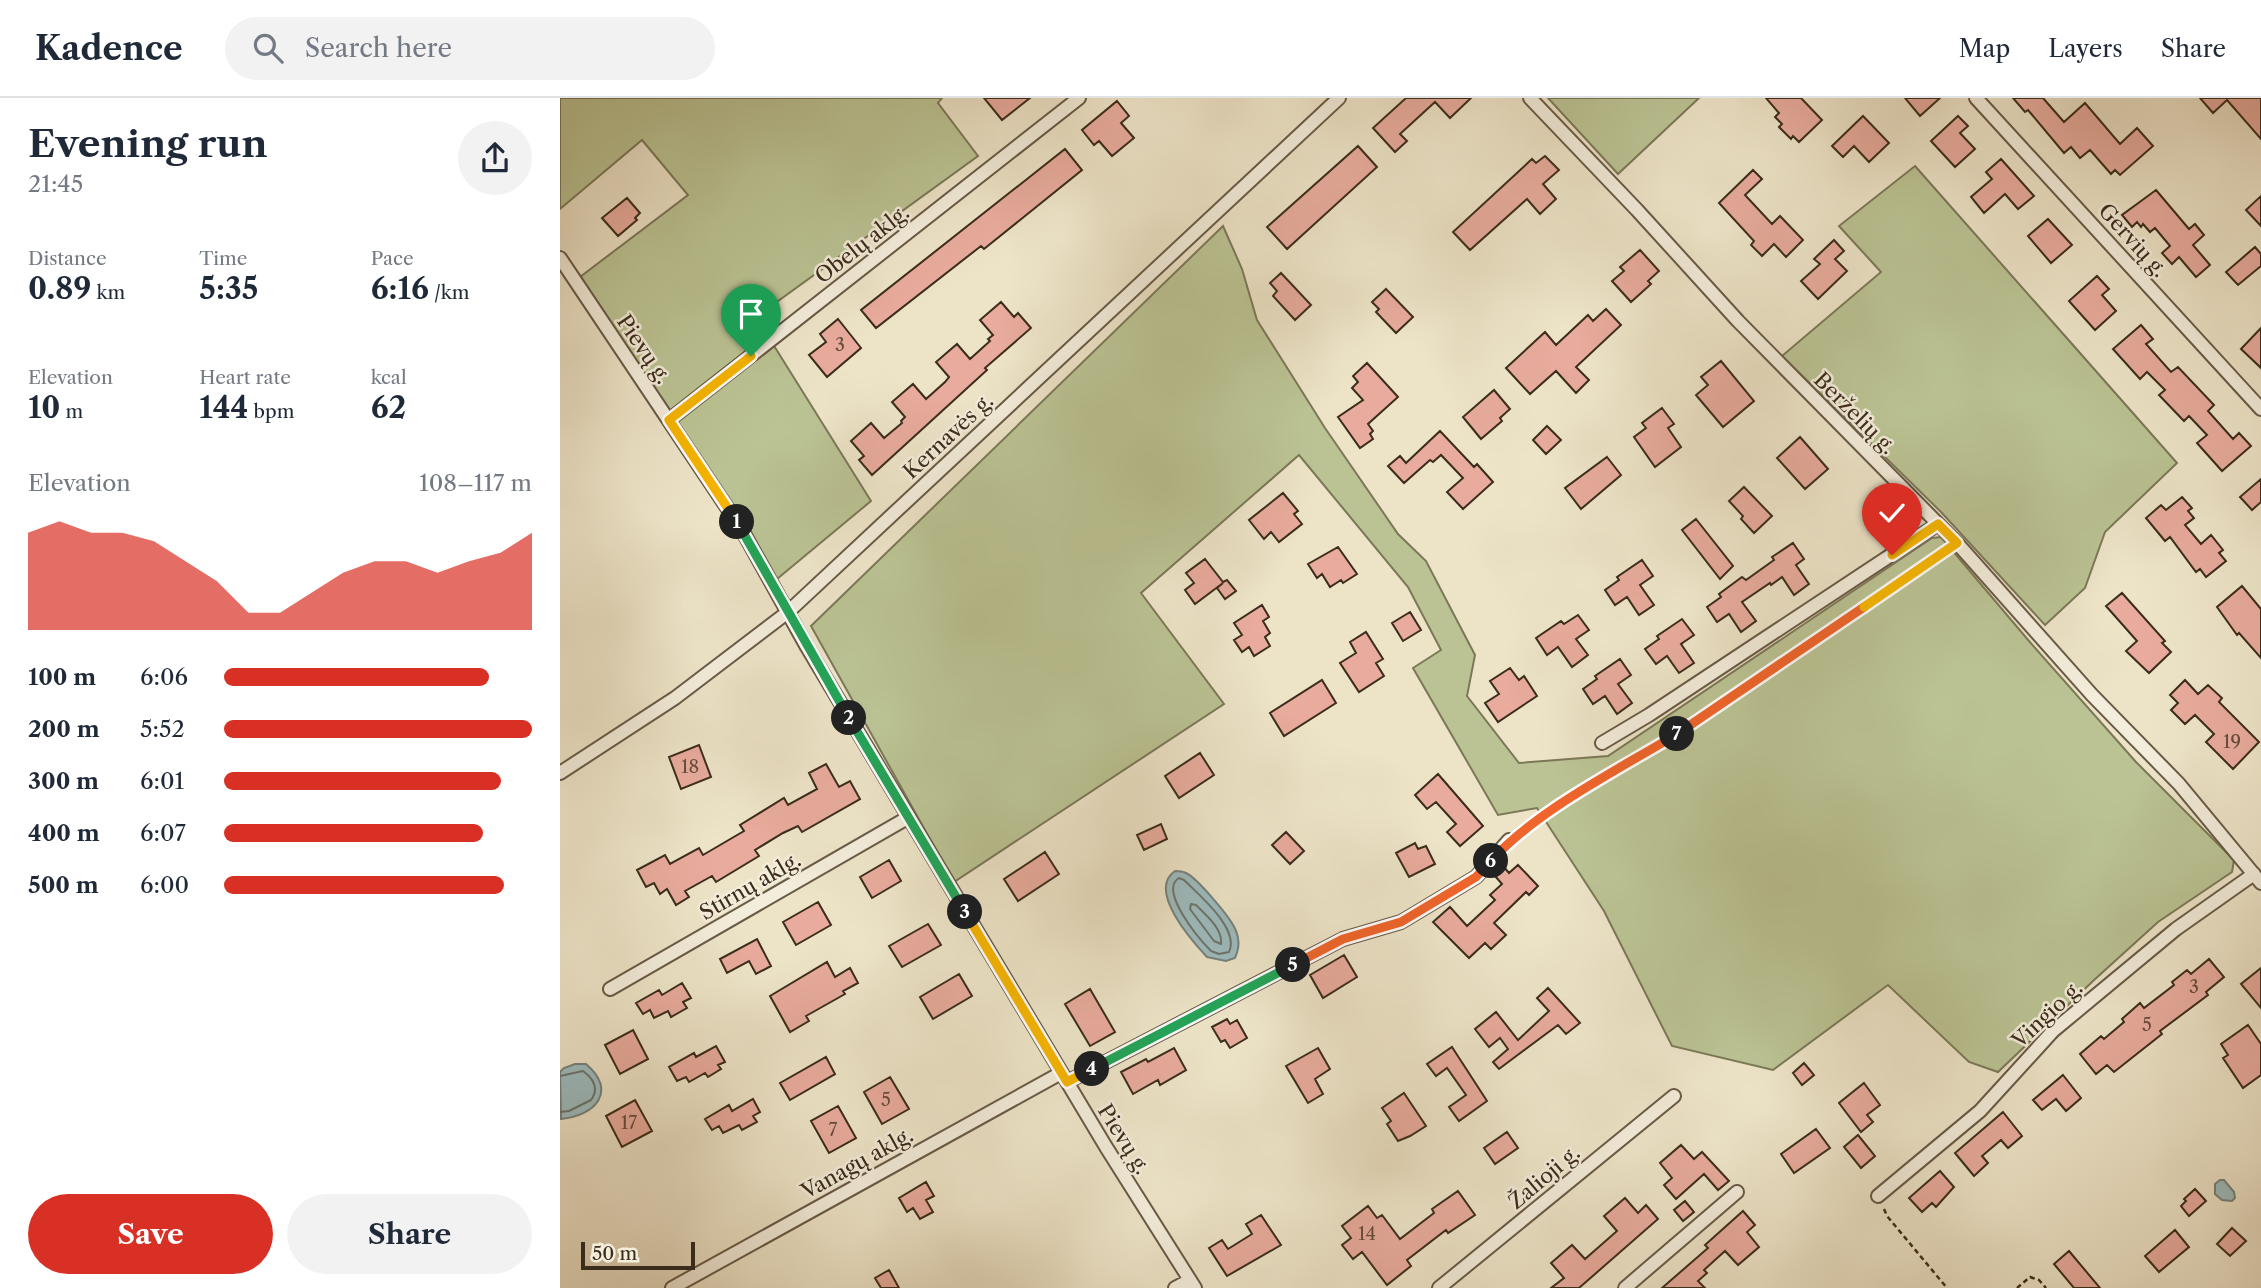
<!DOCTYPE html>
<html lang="en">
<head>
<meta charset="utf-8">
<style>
	:root { --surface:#fff; --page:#f2f2f3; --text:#1f2937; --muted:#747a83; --line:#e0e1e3; --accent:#d93025 }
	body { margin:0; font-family:"Libre Caslon Text",serif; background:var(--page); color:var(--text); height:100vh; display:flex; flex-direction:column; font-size:26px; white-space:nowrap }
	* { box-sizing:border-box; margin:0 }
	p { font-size:23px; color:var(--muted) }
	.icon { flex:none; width:38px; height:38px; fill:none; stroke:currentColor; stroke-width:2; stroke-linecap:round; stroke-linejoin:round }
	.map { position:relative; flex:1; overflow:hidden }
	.sheet { display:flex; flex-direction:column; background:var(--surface); width:560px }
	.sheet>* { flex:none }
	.scale { position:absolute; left:21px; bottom:18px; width:114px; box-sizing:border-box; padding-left:7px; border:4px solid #3b2c1b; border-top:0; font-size:19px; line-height:24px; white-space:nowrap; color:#3b2c1b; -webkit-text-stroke:5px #f3eddb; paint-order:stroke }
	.pin { position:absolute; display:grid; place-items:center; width:60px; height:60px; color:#fff; margin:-72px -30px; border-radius:50% 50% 50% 0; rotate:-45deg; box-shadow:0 0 7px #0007 }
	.pin .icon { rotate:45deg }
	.km { position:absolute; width:35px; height:35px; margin:-18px; border-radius:50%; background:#222; color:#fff; font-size:19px; line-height:35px; text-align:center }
	.round { display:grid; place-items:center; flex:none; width:74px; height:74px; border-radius:37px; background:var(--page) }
	.head { display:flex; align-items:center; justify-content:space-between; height:119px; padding:0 28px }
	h1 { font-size:38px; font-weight:800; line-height:52px }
	.figures { display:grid; grid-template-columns:repeat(3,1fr); gap:10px; height:119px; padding:7px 28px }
	.figures div { display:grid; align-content:center }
	.figures b { font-size:30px; font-weight:800 }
	.figures small { font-size:19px; font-weight:400 }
	.figures p { font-size:19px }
	.chart { height:196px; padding:14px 28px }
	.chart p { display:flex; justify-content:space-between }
	.chart svg { width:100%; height:126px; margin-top:7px; fill:var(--accent); opacity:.7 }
	.cta { display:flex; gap:14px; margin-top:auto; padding:14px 28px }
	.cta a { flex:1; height:80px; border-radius:42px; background:var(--accent); color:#fff; font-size:28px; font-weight:800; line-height:80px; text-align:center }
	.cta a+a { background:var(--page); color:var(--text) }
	ul { padding:0 28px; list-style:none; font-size:23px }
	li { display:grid; grid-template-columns:112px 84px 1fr; align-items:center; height:52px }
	li i { height:18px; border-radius:9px; background:var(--accent) }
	header { display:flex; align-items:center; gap:42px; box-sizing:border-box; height:98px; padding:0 35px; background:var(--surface); border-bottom:2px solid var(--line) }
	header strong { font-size:33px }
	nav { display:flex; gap:38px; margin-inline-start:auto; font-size:24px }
	.search { width:490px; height:63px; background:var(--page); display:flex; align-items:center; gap:18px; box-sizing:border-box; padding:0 24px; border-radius:38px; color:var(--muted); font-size:26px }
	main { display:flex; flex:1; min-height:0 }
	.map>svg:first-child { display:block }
</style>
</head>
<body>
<header>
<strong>Kadence</strong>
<div class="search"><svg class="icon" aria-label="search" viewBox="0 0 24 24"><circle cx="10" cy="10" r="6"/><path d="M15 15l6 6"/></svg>Search here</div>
<nav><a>Map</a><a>Layers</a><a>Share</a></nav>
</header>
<main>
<section class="sheet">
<div class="head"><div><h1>Evening run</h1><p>21:45</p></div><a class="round"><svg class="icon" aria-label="share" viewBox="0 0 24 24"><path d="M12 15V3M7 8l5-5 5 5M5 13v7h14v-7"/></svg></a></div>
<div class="figures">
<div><p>Distance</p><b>0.89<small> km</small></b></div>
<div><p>Time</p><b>5:35</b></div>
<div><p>Pace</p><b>6:16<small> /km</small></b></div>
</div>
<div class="figures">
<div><p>Elevation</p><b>10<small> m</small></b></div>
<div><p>Heart rate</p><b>144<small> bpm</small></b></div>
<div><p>kcal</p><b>62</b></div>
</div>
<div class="chart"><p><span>Elevation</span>108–117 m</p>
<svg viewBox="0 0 160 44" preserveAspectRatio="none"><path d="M0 44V10L10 6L20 10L30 10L40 13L50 20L60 27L70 38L80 38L90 31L100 24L110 20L120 20L130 24L140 20L150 17L160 10V44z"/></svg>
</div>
<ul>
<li><b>100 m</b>6:06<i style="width:86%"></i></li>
<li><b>200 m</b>5:52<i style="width:100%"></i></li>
<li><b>300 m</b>6:01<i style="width:90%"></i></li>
<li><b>400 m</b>6:07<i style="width:84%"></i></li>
<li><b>500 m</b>6:00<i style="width:91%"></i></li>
</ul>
<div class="cta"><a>Save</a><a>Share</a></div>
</section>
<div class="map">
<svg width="1701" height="1190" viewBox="0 0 1701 1190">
	<rect width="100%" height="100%" fill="#ede4c8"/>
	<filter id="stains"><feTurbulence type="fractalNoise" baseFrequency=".00286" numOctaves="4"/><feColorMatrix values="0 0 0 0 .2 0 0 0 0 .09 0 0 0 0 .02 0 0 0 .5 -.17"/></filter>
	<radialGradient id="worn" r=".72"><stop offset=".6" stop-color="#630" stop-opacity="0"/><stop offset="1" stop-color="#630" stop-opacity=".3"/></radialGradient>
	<path fill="#bbc394" stroke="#7b7858" stroke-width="2" d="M0,0h382l-4,5 40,53 -222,161 115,184 -94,78 -34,-59 -163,-243 108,-82 -46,-55 -82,69z
		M988,0h151l-81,76z
		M1355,68l262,297 -72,69 -20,56 -40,37 -104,-113 -159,-156 99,-84 -42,-46z
		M663,128l19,43 15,51 68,108 73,106 28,27 49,94 -8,41 52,67 89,-7 324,-218 9,-1 88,104 107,121 98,98 -2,12 -74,50 -65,59 -95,91 -29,-10 -81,-77 -115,85 -101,-24 -68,-135 -67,-103 -39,7 -85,-147 28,-18 -33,-63 -109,-132 -158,138 83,111 -270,178 -143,-256z"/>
	<path fill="#9dbcbf" stroke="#76827d" stroke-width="2" d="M615,773c5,0 7,0 11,2 11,5 46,46 50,58 4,9 3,18 -1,27l-9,3 -19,-4c-16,-17 -60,-67 -32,-86z
		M15,966h11c32,27 9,52 -25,55l-1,-47 4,-4z
		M1660,1082h4l10,12 1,6 -3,3 -10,-1 -7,-6v-10z"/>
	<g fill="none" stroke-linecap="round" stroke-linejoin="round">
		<path stroke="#6c746d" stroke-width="2" d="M619,780l5,2c16,16 56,49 45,72l-10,2 -8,-3c-12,-12 -53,-61 -32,-73z
			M631,806l5,1c10,10 27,24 25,39l-7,-3 -24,-32z
			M0,978l23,-5c11,8 16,18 8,29l-22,11 -9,1"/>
	</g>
	<path fill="#e8ab9d" stroke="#3b2c1b" stroke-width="2" d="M424,0h46l-28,22z
		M846,0h65l-21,20 -15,-16 -35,32 7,7 -12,11 -22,-24z
		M1206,0h35l21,22 -23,22 -6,-6 -2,3 -12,-12 3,-3 -7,-7 4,-4z
		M1345,0h35l-20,18z
		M1453,0h30l21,24 21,-19 35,41 17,-16 16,18 -33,29 -5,-5 -4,4 -21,-24 -10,8 -9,-11 -7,6 -36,-43 -3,2z
		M1640,0h61v41l-34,-39 -14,13z
		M557,3l12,15 -8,7 13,15 -22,18 -13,-15 -5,4 -12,-15z
		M1303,18l26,27 -20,19 -15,-16 -11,11 -11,-11z
		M1398,18l10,10 -8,7 15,16 -20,18 -24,-26z
		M798,48l19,21 -90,82 -20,-22z
		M505,51l17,21 -98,79 -3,-3 -105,82 -15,-18z
		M985,58l14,14 -16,14 13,15 -16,15 -13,-15 -57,51 -17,-18 79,-73 4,4z
		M1441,61l33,37 -16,13 -13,-15 -21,19 -13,-16 21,-18 -6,-7z
		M1193,72l9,9 -17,16 27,29 8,-8 23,24 -17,17 -12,-13 -12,12 -11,-11 3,-4 -35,-38z
		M1596,92l33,39 6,-5 9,11 -11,10 17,20 -14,12 -17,-20 -7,7 -10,-11 8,-7 -15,-18 -5,4 -7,-8 -2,3 -4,-5 -5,5 -10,-12z
		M1701,98v30l-15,-16z
		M67,100l13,15 -5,5 2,2 -19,16 -16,-18z
		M1488,121l24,26 -21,18 -23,-27z
		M1274,142l10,11 -9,8 12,12 -29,28 -17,-18 19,-17 -6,-5z
		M1695,149l6,7v12l-23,19 -12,-13z
		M1080,152l19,21 -11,10 3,3 -20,18 -19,-21 12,-10 -4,-4z
		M721,175l30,32 -16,15 -22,-24 4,-5 -7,-8z
		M1537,178l12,13 -7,6 14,16 -21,19 -26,-29z
		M826,191l27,28 -17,16 -20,-21 3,-3 -7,-7z
		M441,204l13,15 4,-4 13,15 -46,40 2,2 -115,105 -13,-15 5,-4 -13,-15 20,-18 13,15 18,-15 -1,-2 4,-4 -13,-15 21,-18 13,15 19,-17 4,-5 -13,-15 21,-18 13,15 20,-18 -2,-2 5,-4 -13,-15z
		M1046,211l15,16 -45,42 13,13 -13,13 -20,-22 -26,23 -24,-26 39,-36 11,13 32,-30 5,6z
		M278,221l23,29 -34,29 -18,-22 17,-13 -6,-8z
		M1581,227l12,14 -7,5 25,28 7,-5 36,38 -6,6 25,28 6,-6 12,13 -29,25 -25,-28 10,-8 -18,-19 -5,5 -25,-26 6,-5 -18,-18 -7,7 -27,-30z
		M1701,230v40l-20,-19z
		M1161,263l33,40 -31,26 -27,-32 12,-10 -7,-8z
		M807,265l31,34 -30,27 5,7 -3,3 3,5 -13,9 -22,-31 25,-17 -11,-12 6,-6 -5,-6z
		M934,292l16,19 -10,9 2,3 -21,18 -18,-22z
		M1102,310l12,16 -6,4 13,19 -26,20 -21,-30 12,-9 -4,-5z
		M987,328l14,14 -15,14 -13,-14z
		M880,333l34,36 3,-3 16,18 -30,27 -16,-17 16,-14 -22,-23 -8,7 -3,-2 -26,23 -16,-17 12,-10 6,7z
		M1240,339l28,32 -23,20 -28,-31z
		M1047,359l14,18 -40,34 -16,-21z
		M1701,381v23l-9,8 -12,-13z
		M1184,389l28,29 -18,17 -13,-14 2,-3 -14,-15z
		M723,395l15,18 -4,3 8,10 -23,18 -8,-10 -7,7 -15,-19z
		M1622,399l10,11 -4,3 6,7 -9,7 16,19 10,-9 12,15 -4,3 7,8 -20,16 -6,-8 -4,3 -26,-35 -5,4 -19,-23 15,-13 5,5z
		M1136,421l37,47 -13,13 -38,-49z
		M1233,445l11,16 -8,6 13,19 -15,11 -12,-18 -11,8 -1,-2 -28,19 14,19 -15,11 -12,-18 -12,8 -10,-15 14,-10 -2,-3 23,-17 4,3 28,-20 -2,-3z
		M778,449l19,27 -14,9 -2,-3 -11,7 -8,-13 -5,4 -9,-14z
		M645,461l18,23 4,-2 9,11 -11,8 -8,-11 6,-5 -28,21 -10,-14 9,-7 -8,-10z
		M1082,462l11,16 -13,9 14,20 -15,10 -12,-18 -12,8 -10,-15 14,-10 -2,-3z
		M1682,488l19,23v49l-22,-25 -2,2 -20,-28z
		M1562,495l43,48 -3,2 9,9 -22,21 -23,-22 11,-10 -31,-35z
		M702,507l7,12 -6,4 7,12 -5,4 5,9 -16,10 -5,-9 -7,5 -8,-12 8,-5 -8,-12z
		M850,514l11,18 -18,11 -11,-18z
		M1018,517l11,15 -13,9 12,16 -16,12 -14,-20 -11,8 -11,-17 25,-17 3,3z
		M1122,521l12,16 -13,9 13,19 -15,10 -12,-17 -11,8 -11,-15 14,-10 -2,-3z
		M806,534l17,27 -7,4 8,13 -25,16 -19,-29 16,-10 -6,-11z
		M1060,561l11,16 -13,9 14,19 -15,11 -12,-18 -12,8 -10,-15 14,-10 -2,-3z
		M950,570l9,12 5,-4 13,20 -39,26 -13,-19 14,-9 -9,-13z
		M762,582l14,23 -52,33 -14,-23z
		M1625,582l13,14 10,-9 14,13 -3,4 40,40 -26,27 -27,-27 8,-8 -19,-19 -10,9 -14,-14 7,-7 -8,-8z
		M139,647l12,32 -30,12 -12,-32z
		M640,655l14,22 -35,23 -14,-22z
		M266,666l13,23 11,-6 10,18 -58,33 -4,-6 -15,7 -28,17 4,6 -43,26 -4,-6 -27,15 4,6 -13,8 -9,-16 -7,5 -6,-11 -8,4 -9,-17 28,-15 5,9 29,-16 4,7 41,-24 -4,-6 44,-27 4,7 29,-16 -8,-16z
		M878,676l45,52 -23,20 -13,-14 9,-8 -20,-22 -9,7 -12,-14z
		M601,726l6,15 -23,11 -7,-15z
		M726,734l18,19 -14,13 -18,-19z
		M855,745l3,6 8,-3 9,18 -26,13 -13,-24z
		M485,754l14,22 -41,27 -14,-22z
		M329,762l12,21 -29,17 -12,-21z
		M958,767l20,21 -9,9 -3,-3 -32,31 12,12 -15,14 -6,-6 -16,15 -36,-36 17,-15 17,19 28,-26 -5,-5 12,-11 -7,-8 9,-9 5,6z
		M258,804l13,23 -35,20 -13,-23z
		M368,826l13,21 -39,22 -13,-21z
		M197,841l14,27 -15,8 -7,-13 -22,12 -7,-14z
		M784,857l13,22 -34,21 -13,-23z
		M1649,861l15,18 -18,15 2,3 -48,36 2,3 -48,38 -7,-7 -11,9 -16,-20 21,-18 3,3 20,-17 -2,-3 18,-16 4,5 30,-23 -2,-3 15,-12 4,4z
		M267,864l8,15 15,-9 8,15 -15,8 2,3 -39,22 3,5 -19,11 -20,-36z
		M1701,870v40l-20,-24z
		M399,876l13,22 -39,23 -13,-22z
		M122,885l9,15 -8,4 4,6 -16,9 -3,-6 -14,7 -4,-8 -7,4 -7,-11 23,-13 3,5z
		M988,890l32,35 -14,11 -8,-9 -59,44 -6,-7 15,-13 -8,-11 -11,9 -14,-18 21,-17 22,28 31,-29 -12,-13z
		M530,891l25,43 -25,14 -25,-42z
		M667,921l3,5 7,-4 10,18 -17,10 -5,-8 -4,2 -9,-15z
		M1688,927l13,19v31l-18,13 -20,-30 5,-3 -7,-11z
		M73,932l15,29 -28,15 -15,-29z
		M156,948l9,16 -7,3 3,4 -13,8 -3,-4 -16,9 -3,-5 -9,4 -8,-14 25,-14 2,4z
		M892,949l35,54 -28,20 -10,-14 17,-12 -19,-27 -11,8 -9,-12z
		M614,950l12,22 -26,15 -2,-5 -25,14 -12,-22 25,-13 2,3z
		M758,950l12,21 -15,10 8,15 -15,9 -22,-37z
		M266,959l9,17 -45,26 -10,-17z
		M1244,965l10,12 -12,10 -9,-12z
		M1503,977l18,23 -15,13 -10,-12 -14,11 -9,-10z
		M330,979l19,32 -27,15 -18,-32z
		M1304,985l16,22 -13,10 6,7 -12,10 -22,-29z
		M844,995l22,33 -16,10 -12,5 -11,-17 4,-3 -9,-13z
		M193,1001l7,13 -7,4 4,6 -15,8 -3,-5 -16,8 -4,-7 -7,4 -7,-11 24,-14 3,6z
		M75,1002l17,31 -30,16 -16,-31z
		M278,1008l18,32 -27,15 -18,-32z
		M1443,1014l19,24 -14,12 -7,-8 -19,16 6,7 -14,13 -19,-23z
		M1256,1031l14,19 -36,25 -13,-19z
		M947,1034l11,16 -23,16 -11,-16z
		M1298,1037l17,21 -14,12 -17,-21z
		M1121,1047l13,14 8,-7 27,29 -11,9 -14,-16 -28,25 -12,-14 8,-7 -12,-15z
		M1380,1073l14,16 -18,20 -4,-4 -10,9 -13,-14z
		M366,1084l8,14 -8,4 7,12 -13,7 -7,-11 -6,4 -8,-14z
		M1635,1091l11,12 -17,15 -8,-10 5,-5 -2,-2z
		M898,1093l17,24 -27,18 -2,-3 -39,30 4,6 -24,19 -25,-33 -9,7 -11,-14 9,-7 -9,-12 26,-20 9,12 5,-3 18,24 34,-26 -2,-4z
		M1065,1100l13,15 8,-8 12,14 -79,69h-28l13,-10 -13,-15 21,-18 13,14 32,-28 -13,-15z
		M1125,1103l9,11 -11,9 -9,-11z
		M1183,1113l12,14 -8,7 12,15 -21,18 -13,-14 -21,19 3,3 -9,8 7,7h-43l46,-40 -3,-3z
		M701,1117l20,30 -54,31 -18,-28 13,-8 6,9 24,-15 -6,-10z
		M1672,1130l14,13 -16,15 -13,-12z
		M1615,1132l14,17 -30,25 -14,-16z
		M1509,1153l31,37h-26l-20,-24z
		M329,1172l10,18h-18l-6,-10z"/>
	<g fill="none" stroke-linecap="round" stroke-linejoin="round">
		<g stroke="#685a46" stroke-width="16">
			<path id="minor" d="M970,0l107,112 101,111 219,222 135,152 87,89 82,99
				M1416,0l285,311
				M0,160l182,272 65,117 299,500 89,141
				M109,322l410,-322
				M1042,645l47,-28 289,-191
				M0,675l115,-75 113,-86 551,-514
				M50,891l299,-172
				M507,984l276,-143 58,-17 75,-45 33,-37
				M1318,1098l102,-85 73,-80 123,-102 78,-55
				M112,1190l389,-215
				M615,1190l15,-8
				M879,1190l235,-192
				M1065,1190l112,-96"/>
		</g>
		<path stroke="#3b2c1b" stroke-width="2.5" stroke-dasharray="5 3.5" stroke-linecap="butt" d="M961,734l35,-24 126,-78 265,-180
			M1324,1111l3,7 60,72
			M1457,1190l13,-11 9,3 7,8"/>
		<use href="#minor" stroke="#f3eddb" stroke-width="12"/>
	</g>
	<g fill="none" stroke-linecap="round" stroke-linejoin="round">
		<g stroke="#fff" stroke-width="14">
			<path id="split-1" d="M177,424l-68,-102 82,-64"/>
		</g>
		<g stroke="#fff" stroke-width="14">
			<path id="split-2" d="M177,424l112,196"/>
		</g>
		<g stroke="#fff" stroke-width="14">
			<path id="split-3" d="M289,620l116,194"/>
		</g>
		<g stroke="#fff" stroke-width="14">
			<path id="split-4" d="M405,814l102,170 25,-13"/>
		</g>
		<g stroke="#fff" stroke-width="14">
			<path id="split-5" d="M532,971l201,-104"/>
		</g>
		<g stroke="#fff" stroke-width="14">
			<path id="split-6" d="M733,867l50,-26 58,-17 75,-45 15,-16"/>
		</g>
		<g stroke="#fff" stroke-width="14">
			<path id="split-7" d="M931,763c46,-51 127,-91 186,-127"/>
		</g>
		<g stroke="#fff" stroke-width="14">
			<path id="split-8" d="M1117,636l187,-127"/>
		</g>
		<g stroke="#fff" stroke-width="14">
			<path id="split-9" d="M1304,509l93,-64 -19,-19 -46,31"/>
		</g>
		<use href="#split-1" stroke="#f5b400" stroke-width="9"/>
		<use href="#split-2" stroke="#22a559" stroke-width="9"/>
		<use href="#split-3" stroke="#22a559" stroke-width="9"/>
		<use href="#split-4" stroke="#f5b400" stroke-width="9"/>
		<use href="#split-5" stroke="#22a559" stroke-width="9"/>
		<use href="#split-6" stroke="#f0652b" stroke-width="9"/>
		<use href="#split-7" stroke="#f0652b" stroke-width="9"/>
		<use href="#split-8" stroke="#f0652b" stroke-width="9"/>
		<use href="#split-9" stroke="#f5b400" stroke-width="9"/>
	</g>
	<g text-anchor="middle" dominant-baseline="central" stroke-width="5" stroke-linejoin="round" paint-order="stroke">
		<g font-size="18" fill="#664c3c">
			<text x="280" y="247">3</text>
			<text x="1672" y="644">19</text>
			<text x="130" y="669">18</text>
			<text x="1634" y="889">3</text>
			<text x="1587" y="927">5</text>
			<text x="326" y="1002">5</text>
			<text x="69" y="1025">17</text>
			<text x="273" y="1032">7</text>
			<text x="807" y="1136">14</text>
		</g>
		<g font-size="21" fill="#3b2c1b" stroke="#f3eddb">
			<text transform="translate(1573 142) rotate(48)">Gervių g.</text>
			<text transform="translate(302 146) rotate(-38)">Obelų aklg.</text>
			<text transform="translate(84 251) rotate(56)">Pievų g.</text>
			<text transform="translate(1295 315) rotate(45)">Berželių g.</text>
			<text transform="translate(388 338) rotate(-43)">Kernavės g.</text>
			<text transform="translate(190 788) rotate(-30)">Stirnų aklg.</text>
			<text transform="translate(1487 916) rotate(-43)">Vingio g.</text>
			<text transform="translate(564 1041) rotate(58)">Pievų g.</text>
			<text transform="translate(297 1065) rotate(-29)">Vanagų aklg.</text>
			<text transform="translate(984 1079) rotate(-40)">Žalioji g.</text>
		</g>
	</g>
	<rect width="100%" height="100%" filter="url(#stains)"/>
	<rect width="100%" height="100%" fill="url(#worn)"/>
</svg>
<div class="scale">50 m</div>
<div class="pin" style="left:191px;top:258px;background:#1e9e55"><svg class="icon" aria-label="arrive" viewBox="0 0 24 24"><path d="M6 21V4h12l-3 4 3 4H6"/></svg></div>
<div class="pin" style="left:1332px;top:457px;background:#d93025"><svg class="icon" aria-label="check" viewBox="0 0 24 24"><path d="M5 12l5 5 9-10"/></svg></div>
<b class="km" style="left:177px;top:424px">1</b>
<b class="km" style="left:289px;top:620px">2</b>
<b class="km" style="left:405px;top:814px">3</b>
<b class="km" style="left:532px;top:971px">4</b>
<b class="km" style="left:733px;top:867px">5</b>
<b class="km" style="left:931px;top:763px">6</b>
<b class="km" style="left:1117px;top:636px">7</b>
</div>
</main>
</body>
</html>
